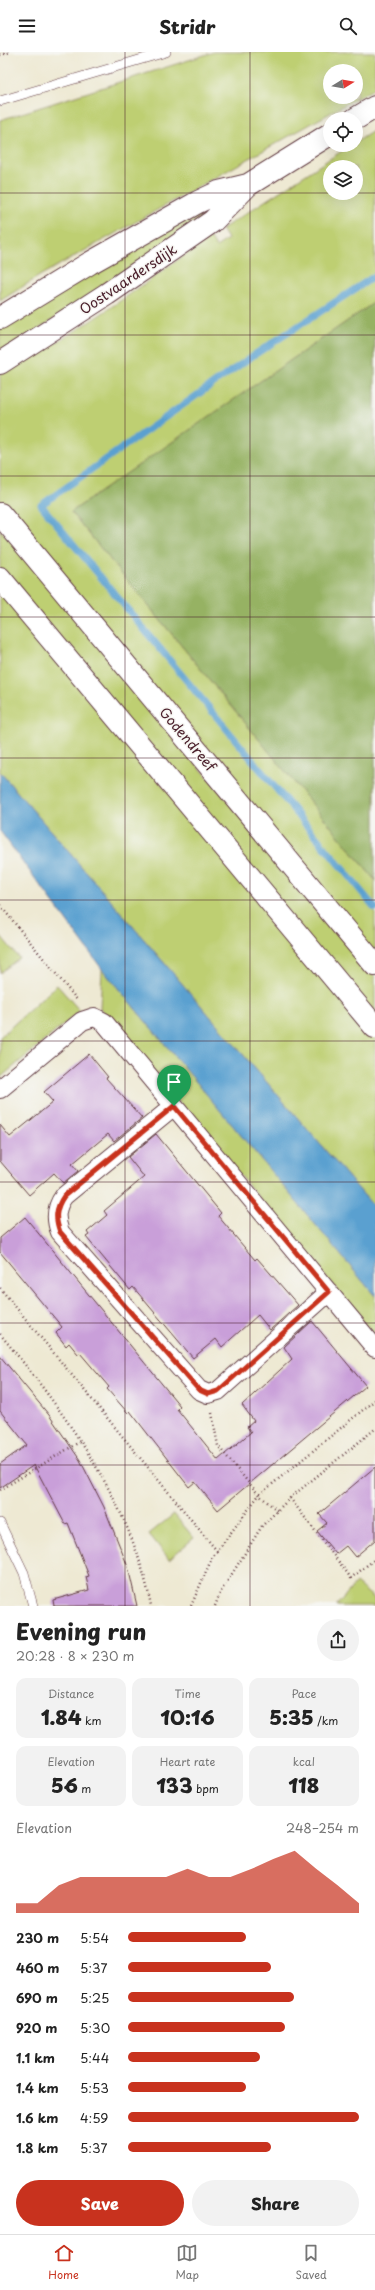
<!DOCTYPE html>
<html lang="en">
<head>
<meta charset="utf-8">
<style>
	:root { --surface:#fff; --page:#f2f2f2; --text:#222; --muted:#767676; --line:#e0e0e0; --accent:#c8321e }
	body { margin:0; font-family:"Playpen Sans",sans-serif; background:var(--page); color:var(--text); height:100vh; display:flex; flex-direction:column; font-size:15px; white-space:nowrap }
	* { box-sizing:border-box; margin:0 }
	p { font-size:13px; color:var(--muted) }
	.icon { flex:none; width:22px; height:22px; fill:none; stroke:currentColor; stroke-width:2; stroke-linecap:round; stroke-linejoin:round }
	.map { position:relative; height:1554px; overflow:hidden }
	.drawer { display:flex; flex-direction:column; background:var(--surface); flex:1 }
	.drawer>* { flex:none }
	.needle { width:26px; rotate:79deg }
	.controls { position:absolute; left:323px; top:12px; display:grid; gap:8px }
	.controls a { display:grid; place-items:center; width:40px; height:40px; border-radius:50%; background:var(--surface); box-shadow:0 4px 16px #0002; font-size:20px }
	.pin { position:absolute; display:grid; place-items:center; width:34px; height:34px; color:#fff; margin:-41px -17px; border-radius:50% 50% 50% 0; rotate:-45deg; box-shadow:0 0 4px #0007 }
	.pin .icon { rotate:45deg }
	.round { display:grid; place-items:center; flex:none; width:42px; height:42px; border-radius:21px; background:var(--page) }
	.summary { display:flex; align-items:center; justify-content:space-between; height:68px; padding:0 16px }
	h1 { font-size:22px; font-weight:800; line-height:30px }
	.figures { display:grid; grid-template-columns:repeat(3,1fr); gap:6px; height:68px; padding:4px 16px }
	.figures div { display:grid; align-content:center; border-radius:10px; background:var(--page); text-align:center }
	.figures b { font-size:20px; font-weight:800 }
	.figures small { font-size:11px; font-weight:400 }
	.figures p { font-size:11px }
	.chart { height:112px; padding:8px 16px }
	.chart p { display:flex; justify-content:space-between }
	.chart svg { width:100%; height:72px; margin-top:4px; fill:var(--accent); opacity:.7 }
	.cta { display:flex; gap:8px; margin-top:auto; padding:8px 16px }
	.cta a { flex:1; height:46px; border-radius:24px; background:var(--accent); color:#fff; font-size:16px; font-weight:800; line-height:46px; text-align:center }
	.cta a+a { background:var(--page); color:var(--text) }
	ul { padding:0 16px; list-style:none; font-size:13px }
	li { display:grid; grid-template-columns:64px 48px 1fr; align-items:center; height:30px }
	li i { height:10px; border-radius:5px; background:var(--accent) }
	header { display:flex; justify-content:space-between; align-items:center; height:52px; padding:0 16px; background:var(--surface); font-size:18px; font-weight:800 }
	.tab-bar { display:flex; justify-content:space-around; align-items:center; height:56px; border-top:1px solid var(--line); background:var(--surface); font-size:11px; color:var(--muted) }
	.tab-bar a { display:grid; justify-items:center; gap:2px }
	.tab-bar .current { color:var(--accent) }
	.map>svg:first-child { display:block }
</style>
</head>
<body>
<header><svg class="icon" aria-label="menu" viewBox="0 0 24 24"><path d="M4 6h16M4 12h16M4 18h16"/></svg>Stridr<svg class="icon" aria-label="search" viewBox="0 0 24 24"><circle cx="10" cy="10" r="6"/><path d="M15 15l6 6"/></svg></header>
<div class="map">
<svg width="375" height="1554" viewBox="0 0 375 1554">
	<rect width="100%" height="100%" fill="#f6f6f2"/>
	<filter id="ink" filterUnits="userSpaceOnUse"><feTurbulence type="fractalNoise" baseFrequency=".025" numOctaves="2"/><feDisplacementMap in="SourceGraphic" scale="8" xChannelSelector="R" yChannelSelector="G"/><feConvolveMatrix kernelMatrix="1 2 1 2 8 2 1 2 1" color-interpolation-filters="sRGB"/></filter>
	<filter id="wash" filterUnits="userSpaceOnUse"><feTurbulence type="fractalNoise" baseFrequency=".012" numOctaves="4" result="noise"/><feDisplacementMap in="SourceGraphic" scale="16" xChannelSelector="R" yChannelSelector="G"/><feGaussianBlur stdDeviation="0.9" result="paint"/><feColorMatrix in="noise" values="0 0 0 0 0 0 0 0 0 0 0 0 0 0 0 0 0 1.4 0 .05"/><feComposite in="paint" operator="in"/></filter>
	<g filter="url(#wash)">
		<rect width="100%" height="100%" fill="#eee9d3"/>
		<path fill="#becf72" stroke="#84774e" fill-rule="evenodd" d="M214,0h161v36l-334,187 -41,26v-181zM330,19h26v26h-26z
			M375,78v172l-304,210 304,368v78l-375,-449v-136c75,-36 142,-88 210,-136l6,10 12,-8 -6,-10 129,-84h5v-3zM330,115h26v26h-26z
			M224,143l4,7 -228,153v-26z
			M0,477l375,448v43l-375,-450z
			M0,539l375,448v169l-375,-436z
			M0,883l19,23 -19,15z
			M102,917l273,327v40l-275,-328z
			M57,933l23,26 -80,67v-41z
			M174,1462l20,24 -25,21 -20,-25z
			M356,1531l19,16v7h-39z"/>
		<path fill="#96b264" stroke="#706848" d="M375,250v578l-304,-368z"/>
		<path fill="#5aa0d0" stroke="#52607e" d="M0,720l375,436v88l-273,-327 -102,-138z"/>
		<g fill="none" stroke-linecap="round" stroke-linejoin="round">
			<path stroke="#5aa0d0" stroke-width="7" d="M375,224l-121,79 -213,150 334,403"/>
		</g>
		<g id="blocks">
			<path fill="#c99fd9" d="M89,1002l19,23 -2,1 36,40 -28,23 -6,-7 -36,30 6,7 -15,12 -9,-10 -25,22 -29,-34v-36l10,12 43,-35 -9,-10z
				M156,1082l65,79 -3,3 37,44 2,-2 41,47 -28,25 -12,-15 -36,32 -6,-8 -23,19 -60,-71 -3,3 -44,-53 3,-2 -2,-3 20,-17 -3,-4 40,-34 -16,-20z
				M25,1165l155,189 -3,3 41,51 33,-28 -4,-5 7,-6 -12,-16 50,-46 -8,-12 28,-26 54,65 -148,124 -23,-28 -6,5 -59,-76 -2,2 -21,-24 2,-2 -29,-34 -2,1 -9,-11 -3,3 -10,-13 6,-6 -62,-75v-14z
				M0,1304l49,59 31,45 24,47 24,60 9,39h-83l-1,-6 36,-10 -3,-13 3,-1 -21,-53 -3,1 -31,-59 -34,23v-24l27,-19 -27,-34z
				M375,1415v73l-20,17 -9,-11 -10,8 -19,-23 10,-8 -8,-9z"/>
		</g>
	</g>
	<g filter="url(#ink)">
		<use href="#blocks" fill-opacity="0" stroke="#633d44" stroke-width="1"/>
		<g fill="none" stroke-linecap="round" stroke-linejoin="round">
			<g stroke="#633d44" stroke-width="10">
				<path id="lane" d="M0,49l166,-49
					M0,1471l24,50 9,33"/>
			</g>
			<g stroke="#633d44" stroke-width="20">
				<path id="street" d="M0,1037l82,-68 12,-4 10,5 271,326
					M174,1054l-110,90c-9,12 -9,23 -4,36l139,158 9,4 10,-3 111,-99"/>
			</g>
			<g stroke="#633d44" stroke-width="24">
				<path id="secondary" d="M355,67l20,-12
					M0,266l90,-55 108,-61 21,-10 29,-7
					M0,311l107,-69 106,-73 35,-36 82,-51
					M0,462l375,451
					M0,526l375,449"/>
			</g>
			<path stroke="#633d44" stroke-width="2.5" stroke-dasharray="1 3" stroke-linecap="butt" d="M0,3l11,-3
				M0,853l78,96
				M0,1236l217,263
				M0,1282c64,77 133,171 151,272
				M212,1361l6,33 41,49 19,16
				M0,1438l81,-49
				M290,1446l61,80 24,-19
				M191,1554l21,-48 47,-63 116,-95
				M215,1554l5,-13 42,-67 28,-28 85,-69"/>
			<use href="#lane" stroke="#fff" stroke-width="9"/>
			<use href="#street" stroke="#fff" stroke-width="18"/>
			<use href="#secondary" stroke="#fff" stroke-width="22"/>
		</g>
	</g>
	<g fill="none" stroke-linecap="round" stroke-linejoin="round" filter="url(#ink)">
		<g stroke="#fff" stroke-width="8">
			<path id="route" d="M174,1054l155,186 -111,99 -10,3 -9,-4 -139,-158c-5,-13 -5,-23 4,-36z"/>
		</g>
		<use href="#route" stroke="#c8321e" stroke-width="5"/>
	</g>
	<path fill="none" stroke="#4a1f2b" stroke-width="1" stroke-opacity="0.55" d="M125,0v1554M250,0v1554M0,141h375M0,283h375M0,424h375M0,565h375M0,706h375M0,848h375M0,989h375M0,1130h375M0,1271h375M0,1413h375"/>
	<g text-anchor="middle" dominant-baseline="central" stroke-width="3" stroke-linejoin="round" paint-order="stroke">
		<g font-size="14" fill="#4a1f2b" stroke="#f6f6f2">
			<text transform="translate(128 227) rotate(-34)">Oostvaardersdijk</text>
			<text transform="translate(188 687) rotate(50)">Godendreef</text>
		</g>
	</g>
</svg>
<div class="controls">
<a><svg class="needle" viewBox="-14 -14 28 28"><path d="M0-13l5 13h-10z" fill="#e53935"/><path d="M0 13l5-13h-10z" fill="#767676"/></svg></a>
<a><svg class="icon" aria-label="locate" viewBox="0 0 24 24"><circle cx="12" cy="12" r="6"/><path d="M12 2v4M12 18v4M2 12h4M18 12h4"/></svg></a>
<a><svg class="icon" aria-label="layers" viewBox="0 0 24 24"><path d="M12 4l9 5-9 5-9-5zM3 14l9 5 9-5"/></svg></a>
</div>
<div class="pin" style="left:174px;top:1054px;background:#1e9e55"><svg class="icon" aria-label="arrive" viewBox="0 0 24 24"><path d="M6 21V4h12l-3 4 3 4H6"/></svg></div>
</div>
<section class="drawer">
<div class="summary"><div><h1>Evening run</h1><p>20:28 · 8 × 230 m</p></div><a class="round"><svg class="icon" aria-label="share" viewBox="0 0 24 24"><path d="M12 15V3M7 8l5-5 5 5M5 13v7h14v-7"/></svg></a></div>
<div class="figures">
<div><p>Distance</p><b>1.84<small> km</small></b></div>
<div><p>Time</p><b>10:16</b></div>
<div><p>Pace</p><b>5:35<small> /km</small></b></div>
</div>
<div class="figures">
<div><p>Elevation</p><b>56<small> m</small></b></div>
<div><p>Heart rate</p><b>133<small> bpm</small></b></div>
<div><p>kcal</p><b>118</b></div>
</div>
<div class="chart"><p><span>Elevation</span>248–254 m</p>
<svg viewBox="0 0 160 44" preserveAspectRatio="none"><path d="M0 44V38L10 38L20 27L30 22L40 22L50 22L60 22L70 22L80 17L90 22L100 22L110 17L120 11L130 6L140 17L150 27L160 38V44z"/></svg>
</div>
<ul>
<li><b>230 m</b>5:54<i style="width:51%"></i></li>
<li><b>460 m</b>5:37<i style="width:62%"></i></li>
<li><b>690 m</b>5:25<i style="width:72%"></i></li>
<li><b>920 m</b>5:30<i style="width:68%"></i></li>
<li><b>1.1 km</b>5:44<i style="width:57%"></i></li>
<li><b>1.4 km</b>5:53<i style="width:51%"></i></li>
<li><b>1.6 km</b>4:59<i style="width:100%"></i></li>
<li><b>1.8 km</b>5:37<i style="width:62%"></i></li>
</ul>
<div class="cta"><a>Save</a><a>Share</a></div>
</section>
<nav class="tab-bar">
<a class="current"><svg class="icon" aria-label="home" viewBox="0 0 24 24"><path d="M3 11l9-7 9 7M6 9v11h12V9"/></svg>Home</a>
<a><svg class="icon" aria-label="map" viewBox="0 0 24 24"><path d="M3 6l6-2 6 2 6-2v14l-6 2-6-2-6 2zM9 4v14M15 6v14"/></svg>Map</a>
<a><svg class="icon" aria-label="saved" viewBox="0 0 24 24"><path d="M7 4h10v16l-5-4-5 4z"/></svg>Saved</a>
</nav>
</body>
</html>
